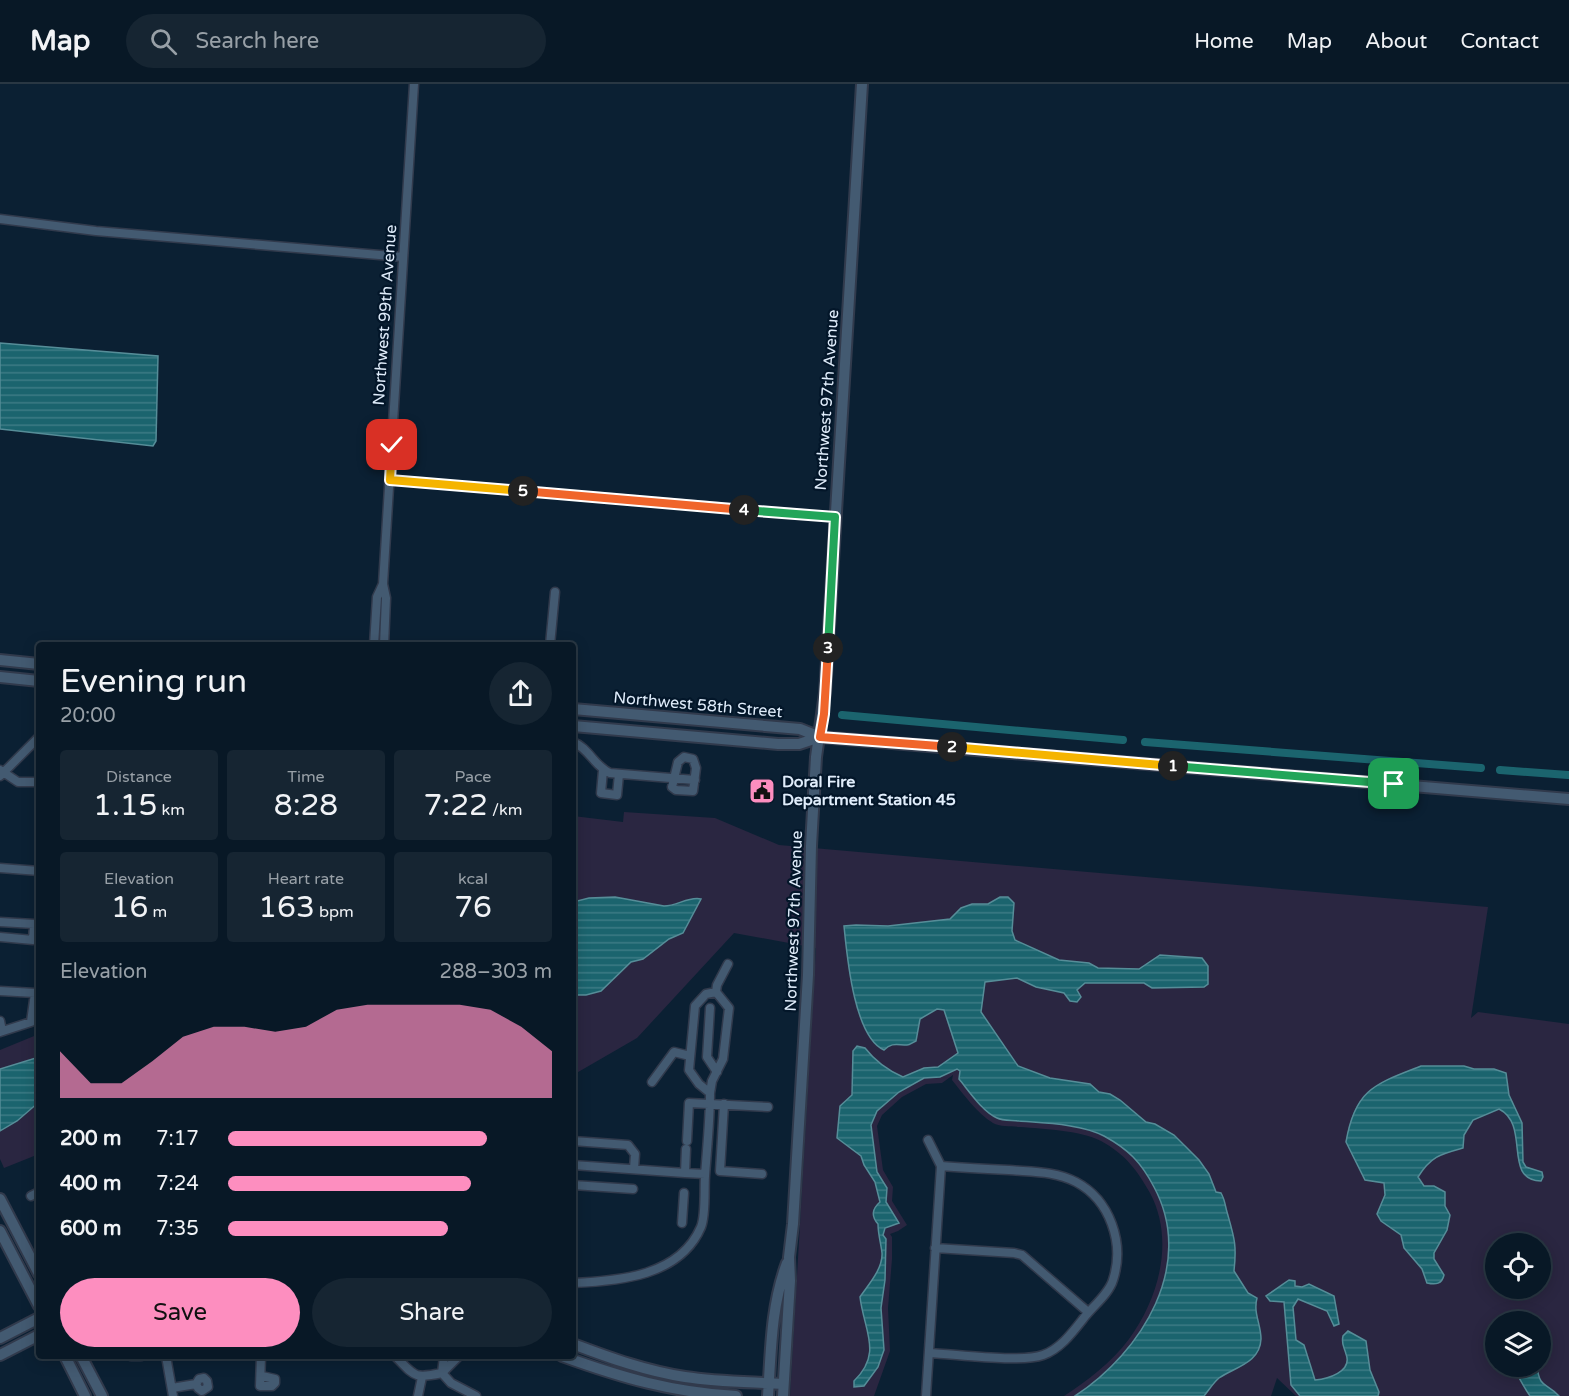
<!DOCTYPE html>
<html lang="en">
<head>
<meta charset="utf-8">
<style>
	:root { --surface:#081826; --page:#162532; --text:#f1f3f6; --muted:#98a0a7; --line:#293743; --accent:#fd8ebf }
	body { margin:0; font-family:"Varela Round",sans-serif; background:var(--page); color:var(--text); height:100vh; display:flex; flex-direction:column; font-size:22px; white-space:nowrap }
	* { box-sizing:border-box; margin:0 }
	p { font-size:20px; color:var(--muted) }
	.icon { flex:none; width:33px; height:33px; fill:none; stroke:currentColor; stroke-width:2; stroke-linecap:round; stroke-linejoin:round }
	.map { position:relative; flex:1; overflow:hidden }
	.drawer { position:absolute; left:36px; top:558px; width:540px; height:717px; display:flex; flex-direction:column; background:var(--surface); border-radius:6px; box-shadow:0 3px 15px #0003,0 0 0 2px var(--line) }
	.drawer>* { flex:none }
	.tools { position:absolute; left:1485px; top:1149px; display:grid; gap:12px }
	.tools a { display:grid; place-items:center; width:66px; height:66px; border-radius:50%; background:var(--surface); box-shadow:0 3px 15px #0003,0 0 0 2px var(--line); font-size:30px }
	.pin { position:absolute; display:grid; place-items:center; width:51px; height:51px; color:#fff; margin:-26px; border-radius:12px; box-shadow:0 3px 9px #0006 }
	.km { position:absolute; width:30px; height:30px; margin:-15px; border-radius:50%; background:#222; color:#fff; font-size:16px; line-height:30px; text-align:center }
	.round { display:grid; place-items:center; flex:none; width:63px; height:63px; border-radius:32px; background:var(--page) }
	.headline { display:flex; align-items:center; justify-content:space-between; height:102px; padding:0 24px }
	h1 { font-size:33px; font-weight:600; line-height:45px }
	.stats { display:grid; grid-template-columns:repeat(3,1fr); gap:9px; height:102px; padding:6px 24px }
	.stats div { display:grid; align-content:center; border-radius:6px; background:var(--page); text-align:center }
	.stats b { font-size:30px; font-weight:600 }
	.stats small { font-size:16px; font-weight:400 }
	.stats p { font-size:16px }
	.chart { height:168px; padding:12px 24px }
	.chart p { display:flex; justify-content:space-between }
	.chart svg { width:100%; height:108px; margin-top:6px; fill:var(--accent); opacity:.7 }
	.cta { display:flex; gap:12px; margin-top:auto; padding:12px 24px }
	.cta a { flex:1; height:69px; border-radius:36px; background:var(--accent); color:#111; font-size:24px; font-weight:600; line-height:69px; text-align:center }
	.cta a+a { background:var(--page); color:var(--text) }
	ul { padding:0 24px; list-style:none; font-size:20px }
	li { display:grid; grid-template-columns:96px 72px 1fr; align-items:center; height:45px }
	li i { height:15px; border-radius:8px; background:var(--accent) }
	header { display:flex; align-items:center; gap:36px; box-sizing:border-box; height:84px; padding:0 30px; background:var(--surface); border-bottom:2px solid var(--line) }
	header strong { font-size:28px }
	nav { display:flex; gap:33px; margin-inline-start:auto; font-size:21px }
	.search { width:420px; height:54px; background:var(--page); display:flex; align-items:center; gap:15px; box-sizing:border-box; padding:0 21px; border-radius:33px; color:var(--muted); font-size:22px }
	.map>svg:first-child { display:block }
</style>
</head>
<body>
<header>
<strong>Map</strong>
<div class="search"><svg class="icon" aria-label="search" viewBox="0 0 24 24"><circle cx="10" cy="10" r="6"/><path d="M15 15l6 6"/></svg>Search here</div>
<nav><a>Home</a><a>Map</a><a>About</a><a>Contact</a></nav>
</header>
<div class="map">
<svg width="1569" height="1312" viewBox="0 0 1569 1312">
	<defs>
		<pattern id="water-rules" width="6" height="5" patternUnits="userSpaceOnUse" patternTransform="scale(1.5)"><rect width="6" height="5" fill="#1b646e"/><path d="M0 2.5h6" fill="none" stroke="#3c7a84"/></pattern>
	</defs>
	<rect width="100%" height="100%" fill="#0b2033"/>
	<path fill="#2a2641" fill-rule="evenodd" d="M624,728l91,6 64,27 709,62 -17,111 7,-6 91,12v372h-273l-19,-18 -6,18h-207c23,-15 48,-34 65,-57 30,-41 46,-99 21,-146 -13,-23 -25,-39 -49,-52 -22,-11 -57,-12 -81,-14 -8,-1 -20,0 -27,-4 -16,-10 -29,-28 -41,-43l1,-5 -11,8 -16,1 -24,13 -20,18 -5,11 6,44 10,17 -1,14 15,24 -9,6 -8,3 2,3v22l-4,49 2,43 -16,45h-84l26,-448 -82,-15 -97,105 -64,37v-80h13l15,-4 30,-29 12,-3 26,-20 14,-6 17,-33c-11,-4 -24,6 -36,6l-49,-9 -26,1 -16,4v-86l50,6zM1496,1160h44v44h-44zM1496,1238h44v44h-44z
		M39,950v23l-39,12v-19z
		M39,1018v52l-35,14 -4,-9v-28l17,-10z"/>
	<path fill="url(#water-rules)" stroke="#568d98" stroke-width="1.5" d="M0,259l158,13 -2,85 -3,5 -153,-17z
		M615,813l49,9c13,0 25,-10 37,-7l-18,34 -14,6 -26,20 -12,3 -30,29 -15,4h-13v-93l16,-4z
		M1000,813h8l6,6 -2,28 3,9 44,20 30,3 9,5 41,1 21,-14 42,3 6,8v18l-4,3 -52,1 -8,-5h-59l-8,7 4,7 -4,5 -7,-1 -6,-8 -28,-6 -19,-9 -32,4 -4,30 37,54 32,12 40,6 9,8 11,2 10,6 26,22 9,2 19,11 25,25 10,14 7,18 5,1c4,7 4,12 6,19 7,25 10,32 7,59l14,22 9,5c-4,15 4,26 4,41 -1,24 -26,28 -42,39 -6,5 -10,12 -15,18h-129c67,-44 121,-131 79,-209 -13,-25 -26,-38 -50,-51 -22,-12 -60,-13 -85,-15 -7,-1 -16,0 -22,-3 -15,-7 -28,-27 -38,-39l1,-8 -3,-2 -17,8 -16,1 -25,14 -22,19 -6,14 6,47 10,16 -1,14 13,21 -14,5 -2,7 3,4 -1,41 -4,28 3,42 -6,17 -14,19 -10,1v-6c29,-28 10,-50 6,-84 8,-12 23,-28 22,-44 -1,-9 -4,-19 -4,-29 -7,-8 -6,-15 2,-22l-5,-20 -11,-17 -3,-9 -24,-18 3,-32 12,-11 1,-44 4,-5 8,2c10,13 22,22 38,29l21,-9 14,-1 20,-14 -14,-43 -7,-1 -17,10 -4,22c-3,1 -6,4 -9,4 -10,0 -15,-3 -23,5 -30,-13 -37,-94 -40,-124l12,-1 32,1 62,-7 11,-11 11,-4h16z
		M39,973v45l-22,19 -17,10v-62z
		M1421,982h43l10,3h20l12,4 3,22 13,28 1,39 3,5 16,5 1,5 -2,4c-39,-1 -10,-56 -42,-72l-26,11 -9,15 -1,13c-22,6 -32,8 -45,29l6,9h10l11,6v14l5,9 -3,15 -13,23v6l10,16c-2,9 -8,10 -17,8l-5,-14 -18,-21 -3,-13 -20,-14 -4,-7 8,-19 -1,-12 -19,-3 -19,-38c9,-53 29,-58 75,-76z
		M1289,1196l6,1v5l7,1 7,-3 25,12 5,28 -5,2 -7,-15 -29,-12 -5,8 3,33 8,5 11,35c12,-1 38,-8 31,-26 -2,-8 -5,-10 -3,-18l5,-5 18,10 4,29 9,22 -1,4h-78l-9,-11 -7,-83 -14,-1 -4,-5z
		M1513,1283h24c3,22 9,15 22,29h-29c-7,-10 -11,-19 -17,-29z"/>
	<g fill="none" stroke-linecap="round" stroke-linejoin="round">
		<path stroke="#1b646e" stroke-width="8" d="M842,631l281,25
			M1145,658l336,26
			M1500,686l68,5"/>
		<g stroke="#313a4c" stroke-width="11">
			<path id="minor" d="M0,135l96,12 307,26
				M390,396l445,37
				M374,561l3,-48 6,-13
				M384,561l2,-47 -3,-14 31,-500
				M550,561l5,-53
				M573,658c16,6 21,24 37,31l85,7
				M684,673l9,2 3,9 -3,23 -17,-1 -4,-3 6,-25z
				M0,686l18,12h21
				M603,686l-2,23 16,2 2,-21
				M0,692l39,-39
				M0,784l39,3
				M0,838l34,2 -1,16 -33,-3
				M0,907l35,2 -4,29 -31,10
				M710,924l-3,49 10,15
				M0,937l2,10
				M652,998l22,-30 16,4
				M710,1009l-11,-9 -10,-14 6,-64 11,-12 10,-2 1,-7 11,-21
				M724,1020l-4,67 42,3
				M573,1057l55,4 7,9 -1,15
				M687,1057l2,-38 79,4
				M573,1081l112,8 1,-24
				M685,1089l20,1
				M573,1101l60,4
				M31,1112l8,-4
				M682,1139l2,-30
				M935,1164l79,5 8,2 66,57
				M573,1199c47,-2 107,-7 128,-56 5,-12 3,-37 4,-51 2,-28 5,-55 5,-83l2,-12 11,-22 6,-51 -13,-16
				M929,1269c27,1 91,10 114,2 17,-6 29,-22 40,-36 9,-12 26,-25 30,-39 12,-37 -3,-80 -37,-98 -21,-11 -44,-10 -67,-12 -23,-1 -45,-2 -68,-4
				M131,1272h10
				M166,1272l7,40
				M261,1272l-1,30h12l3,-3v-4l-13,-3
				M395,1272c20,20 18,23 47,17l9,10 25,13
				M442,1289l17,-17
				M442,1289l2,-17
				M172,1304l24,-4 2,4 4,3 6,-4 -1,-6 -3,-3 -5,1 -3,5
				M418,1312l4,-19
				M926,1312l15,-230 -13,-26"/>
		</g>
		<g stroke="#313a4c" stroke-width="14">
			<path id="tertiary" d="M0,576l39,4
				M0,593l39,4
				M573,625l227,20 20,8 749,62
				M573,642l205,18h21l21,-7
				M0,1115l39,75
				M0,1147l39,75
				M0,1254l39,-20
				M573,1260c37,14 73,27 112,33 33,5 66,5 98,7
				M0,1271l39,-20
				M65,1272l20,40
				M81,1272l21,40
				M562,1272c61,22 109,36 174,40
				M768,1312c3,-45 3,-90 19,-133
				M783,1312l7,-115 -1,-24 4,-33 15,-249 3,-129 5,-89 9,-64 37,-609"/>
		</g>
		<use href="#minor" stroke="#435a71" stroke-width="8"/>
		<use href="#tertiary" stroke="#435a71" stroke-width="10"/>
	</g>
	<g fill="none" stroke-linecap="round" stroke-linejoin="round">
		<g stroke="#fff" stroke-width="12">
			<path id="split-1" d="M1173,682l221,18"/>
		</g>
		<g stroke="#fff" stroke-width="12">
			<path id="split-2" d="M952,663l221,19"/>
		</g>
		<g stroke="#fff" stroke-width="12">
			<path id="split-3" d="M828,564l-4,66 -4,23 132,10"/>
		</g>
		<g stroke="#fff" stroke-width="12">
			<path id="split-4" d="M744,426l91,7 -7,131"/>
		</g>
		<g stroke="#fff" stroke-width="12">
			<path id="split-5" d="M523,407l221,19"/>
		</g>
		<g stroke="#fff" stroke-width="12">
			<path id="split-6" d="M392,361l-2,35 133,11"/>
		</g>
		<use href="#split-1" stroke="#22a559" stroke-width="8"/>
		<use href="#split-2" stroke="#f5b400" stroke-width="8"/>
		<use href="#split-3" stroke="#f0652b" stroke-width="8"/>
		<use href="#split-4" stroke="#22a559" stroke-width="8"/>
		<use href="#split-5" stroke="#f0652b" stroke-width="8"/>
		<use href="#split-6" stroke="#f5b400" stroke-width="8"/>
	</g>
	<defs>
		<g id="civic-square" transform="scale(1.35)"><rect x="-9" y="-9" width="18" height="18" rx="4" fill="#fd8ebf" stroke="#031629"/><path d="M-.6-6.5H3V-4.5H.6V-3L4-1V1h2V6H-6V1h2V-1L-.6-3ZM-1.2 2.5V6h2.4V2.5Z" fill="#111"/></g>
	</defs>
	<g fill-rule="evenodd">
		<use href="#civic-square" x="762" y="707"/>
	</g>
	<g text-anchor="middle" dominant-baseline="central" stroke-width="4.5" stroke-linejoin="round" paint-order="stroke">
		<g font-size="16" fill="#e0edfb" stroke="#031629">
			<text transform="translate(385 231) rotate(-86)">Northwest 99th Avenue</text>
			<text transform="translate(827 316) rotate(-86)">Northwest 97th Avenue</text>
			<text transform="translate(698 621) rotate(5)">Northwest 58th Street</text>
			<text transform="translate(794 837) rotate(-88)">Northwest 97th Avenue</text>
		</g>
		<g font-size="16" font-weight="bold" fill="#e0edfb" stroke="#031629" text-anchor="start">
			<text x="782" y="698">Doral Fire<tspan x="782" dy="18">Department Station 45</tspan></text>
		</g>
	</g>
</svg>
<div class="tools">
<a><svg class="icon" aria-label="locate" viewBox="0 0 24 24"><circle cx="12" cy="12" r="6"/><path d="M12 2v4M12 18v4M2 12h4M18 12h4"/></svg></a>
<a><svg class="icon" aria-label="layers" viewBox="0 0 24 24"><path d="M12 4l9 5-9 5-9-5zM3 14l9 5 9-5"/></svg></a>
</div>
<div class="pin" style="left:1394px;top:700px;background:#1e9e55"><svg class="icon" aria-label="arrive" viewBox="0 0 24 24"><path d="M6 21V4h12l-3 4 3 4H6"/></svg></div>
<div class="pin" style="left:392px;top:361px;background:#d93025"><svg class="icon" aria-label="check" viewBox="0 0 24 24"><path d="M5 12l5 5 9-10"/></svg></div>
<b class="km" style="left:1173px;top:682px">1</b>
<b class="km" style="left:952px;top:663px">2</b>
<b class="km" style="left:828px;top:564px">3</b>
<b class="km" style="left:744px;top:426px">4</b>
<b class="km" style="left:523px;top:407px">5</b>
<section class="drawer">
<div class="headline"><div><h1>Evening run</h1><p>20:00</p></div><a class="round"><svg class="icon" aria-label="share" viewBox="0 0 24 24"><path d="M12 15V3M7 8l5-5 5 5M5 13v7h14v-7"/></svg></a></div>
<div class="stats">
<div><p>Distance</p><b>1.15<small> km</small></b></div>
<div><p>Time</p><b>8:28</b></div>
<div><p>Pace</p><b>7:22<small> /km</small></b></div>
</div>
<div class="stats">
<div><p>Elevation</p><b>16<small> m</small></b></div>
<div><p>Heart rate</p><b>163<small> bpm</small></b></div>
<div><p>kcal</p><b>76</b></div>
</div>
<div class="chart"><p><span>Elevation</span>288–303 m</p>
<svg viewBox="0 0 160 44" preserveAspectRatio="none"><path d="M0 44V25L10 38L20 38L30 29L40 19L50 15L60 15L70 17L80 15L90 8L100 6L110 6L120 6L130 6L140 8L150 15L160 25V44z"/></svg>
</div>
<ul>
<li><b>200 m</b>7:17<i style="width:80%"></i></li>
<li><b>400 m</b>7:24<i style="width:75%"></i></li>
<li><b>600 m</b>7:35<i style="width:68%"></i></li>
</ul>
<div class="cta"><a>Save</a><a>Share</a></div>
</section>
</div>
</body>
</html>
